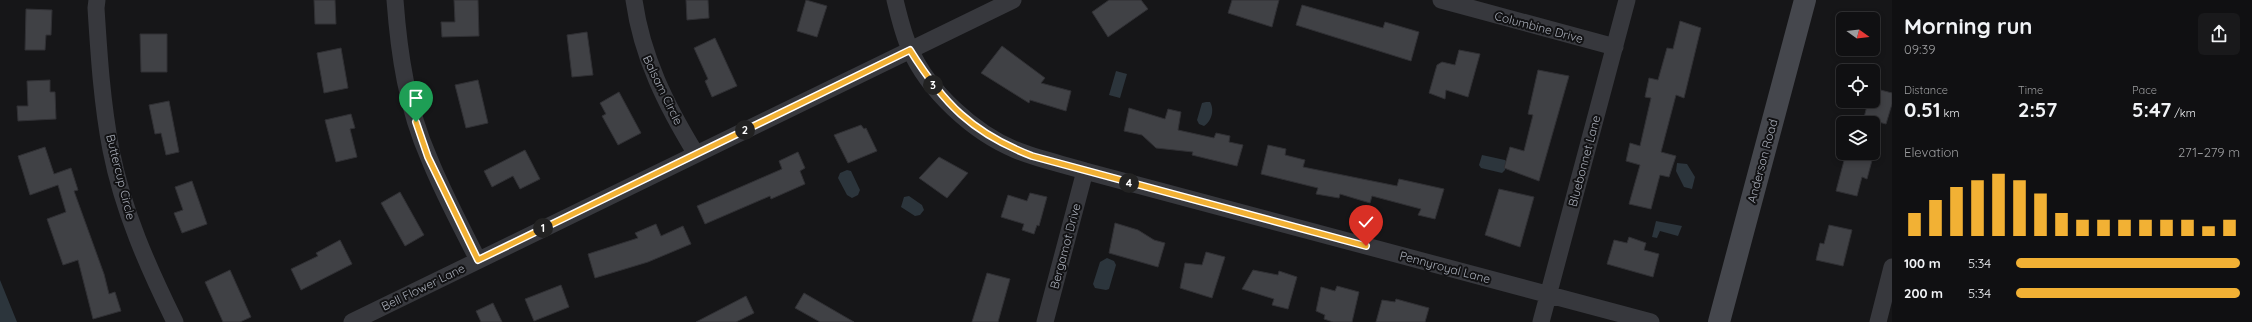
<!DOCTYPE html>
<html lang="en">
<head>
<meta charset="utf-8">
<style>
	:root { --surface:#101012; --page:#19191b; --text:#f1f3f6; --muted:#9c9d9f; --line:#303032; --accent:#f2b134 }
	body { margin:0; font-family:Quicksand,sans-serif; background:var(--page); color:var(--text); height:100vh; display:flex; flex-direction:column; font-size:15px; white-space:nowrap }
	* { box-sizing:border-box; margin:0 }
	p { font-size:13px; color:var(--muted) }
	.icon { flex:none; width:22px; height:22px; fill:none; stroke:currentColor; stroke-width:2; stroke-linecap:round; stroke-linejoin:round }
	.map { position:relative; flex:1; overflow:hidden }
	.sheet { display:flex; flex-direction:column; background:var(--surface); width:360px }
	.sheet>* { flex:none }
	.needle { width:26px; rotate:105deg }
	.controls { position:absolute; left:1836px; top:12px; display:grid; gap:8px }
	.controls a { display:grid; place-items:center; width:44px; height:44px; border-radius:6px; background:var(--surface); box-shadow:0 2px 6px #0003,0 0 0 1px var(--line); font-size:20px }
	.pin { position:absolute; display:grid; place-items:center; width:34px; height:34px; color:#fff; margin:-41px -17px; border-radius:50% 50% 50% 0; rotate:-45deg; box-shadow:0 0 4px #0007 }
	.pin .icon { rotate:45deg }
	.km { position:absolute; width:20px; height:20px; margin:-10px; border-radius:50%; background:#222; color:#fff; font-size:11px; line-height:20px; text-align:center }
	.round { display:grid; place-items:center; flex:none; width:42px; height:42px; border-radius:6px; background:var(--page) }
	.overview { display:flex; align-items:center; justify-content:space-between; height:68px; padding:0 12px }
	h1 { font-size:22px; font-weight:700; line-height:30px }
	.stats { display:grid; grid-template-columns:repeat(3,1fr); gap:6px; height:68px; padding:4px 12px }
	.stats div { display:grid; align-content:center }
	.stats b { font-size:20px; font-weight:700 }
	.stats small { font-size:11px; font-weight:400 }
	.stats p { font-size:11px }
	.chart { height:112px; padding:8px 12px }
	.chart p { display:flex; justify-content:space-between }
	.chart svg { width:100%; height:72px; margin-top:4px; stroke:var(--accent); stroke-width:6 }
	ul { padding:0 12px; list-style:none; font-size:13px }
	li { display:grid; grid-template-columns:64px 48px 1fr; align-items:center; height:30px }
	li i { height:10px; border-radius:5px; background:var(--accent) }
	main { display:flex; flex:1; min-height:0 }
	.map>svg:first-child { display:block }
</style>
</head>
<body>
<main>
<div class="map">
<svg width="1892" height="322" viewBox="0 0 1892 322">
	<rect width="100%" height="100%" fill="#161618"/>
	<path fill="#2c353c" d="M1116,71l11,3 -7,24 -11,-3z
		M1206,102h4c5,8 1,20 -6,24l-5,-2 -2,-4 5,-17z
		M1482,155l23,5 2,3 -2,7 -3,3 -21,-5 -2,-3z
		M1677,163l10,1 8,13 -3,12 -8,-2 -8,-16z
		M847,170l4,1 9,19 -2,5 -6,3 -5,-3 -9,-17 2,-5z
		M909,196l13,9 2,5 -4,5 -5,1 -14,-9 3,-10z
		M1656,221l26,5 -4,10 -18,-5 -3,7 -5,-1z
		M1107,258l7,3 2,4 -7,24 -3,1 -11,-2 -2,-4 7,-22z
		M0,280l17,42h-17z"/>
	<path fill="#404145" stroke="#303034" d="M314,0h21l1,24h-21z
		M454,0h24l1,36 -37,1 -1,-15h14z
		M686,0h22l1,18 -22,2z
		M806,0l21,6 -10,31 -20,-6z
		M1109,0h32l7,9 -40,28 -16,-25z
		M1232,0h47l-7,27 -44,-14z
		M1302,5l81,23 2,-6 34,10 -8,29 -115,-36z
		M26,9l26,1 -1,25h-5l-1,15h-20z
		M1680,21l21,7 -17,70 -8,-3 -15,57 15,4 -7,21 -9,-2 -9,34 -22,-5 11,-39 -14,-4 4,-18 10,3 11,-48 -6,-1 4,-19 9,2 9,-32 6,1z
		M587,32l6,43 -21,2 -5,-42z
		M140,34h27v38h-26z
		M715,38l22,48 -25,11 -7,-16 3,-2 -14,-31z
		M1002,46l43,32 -4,5 30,8 -5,20 -36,-11 -1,3 -48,-30z
		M341,48l7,40 -24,5 -7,-40z
		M1459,50l21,4 -12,43 -22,-7 -1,9 -16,-6 8,-28 5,-3 13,3z
		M1538,70l31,6 -30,105 -35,-13 6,-21 14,4 9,-36 -5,-1z
		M50,80v12h5l1,27 -38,2 -1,-15h11l-1,-25z
		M478,80l10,43 -22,5 -11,-43z
		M1873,88l19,5v11l-6,20 -22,-6 4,-17h5z
		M619,92l22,41 -23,12 -16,-29 4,-2 -6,-11z
		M169,101l10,51 -13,3 -5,-22 -6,1 -6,-29z
		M1129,108l36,11 3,-10 13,3 -3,18 36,8 2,-5 14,3 -1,6 14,3 -6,21 -45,-11 1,-3 -37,-4 -14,-13 -18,-4z
		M351,114l4,14 -5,1 7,28 -21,5 -11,-42z
		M861,125l3,4 2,-1 11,23 -29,12 -14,-28z
		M1268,145l18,4 -1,6 20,5 -2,7 94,19 2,-7 45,10 -9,30 -17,-4 3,-6 -49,-13 -2,7 -30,-9 -1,4 -23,-4 2,-6 -57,-14z
		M45,147l9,27 17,-6 7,22 -4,1 30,83 5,20 6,-2 6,19 -28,8 -15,-59 -15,5 -16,-46 19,-7 -8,-27 -28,10 -12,-39z
		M525,150l15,29 -20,10 -7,-13 -21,11 -8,-16z
		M798,152l7,16 -5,3 5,13 -34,15 -1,-3 -65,28 -8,-18 85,-37 -3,-8z
		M1846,153h28l-7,26 -5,-2 -5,19 -21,-5z
		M939,157l29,16 -21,25 -28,-20z
		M192,181l15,43 -25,9 -8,-20 9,-3 -8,-23z
		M1499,189l35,8 -14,50 -35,-12z
		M400,192l24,43 -19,11 -24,-43z
		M1030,193l17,4 -8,29 -2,-1 -3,9 -12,-4 2,-6 -23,-7 7,-22 19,6z
		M1115,223l23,7 16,10 11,3 -7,24 -49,-14z
		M656,224l5,12 22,-10 8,18 -43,18 -53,16 -7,-24 50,-16 -3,-5z
		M1829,225l23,5 -9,36 -27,-6 4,-17 4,1z
		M1629,237l17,6 -2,7 15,4 -6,23 -46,-13 7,-24 13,3z
		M340,240l12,24 -51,26 -10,-21 27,-13 -2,-3z
		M1206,252l19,5 -13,41 -32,-10 5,-25 17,2z
		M230,270l21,47 -11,5h-17l-18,-40z
		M1253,270l25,5 1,-4 18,6 -9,32 -16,-4 2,-6 -32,-10z
		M987,273l23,6 -12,43h-26z
		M561,285l8,22 -35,14 -9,-22z
		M1337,286l22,6 -7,30h-19l-9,-3 1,-4 -9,-4 5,-24 14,4z
		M804,293l50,29h-34l-25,-14z
		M746,296l8,17 -18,9h-40z
		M1396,299l33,9 -4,14h-49l6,-22 13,2z
		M493,303l9,19h-21l-5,-11z"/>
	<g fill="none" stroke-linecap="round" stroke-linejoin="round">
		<path stroke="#37383d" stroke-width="17" d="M97,0l-1,8c3,48 6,95 15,142 12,61 37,117 64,172
			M395,0c4,54 12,108 34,158 14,35 32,68 49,102
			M634,0c8,57 32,105 62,154
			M895,0c4,16 8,34 15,49 18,42 64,84 106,101 22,9 46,14 69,21l566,151
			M1441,0l174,47
			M352,322l661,-322
			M1045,322l40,-151
			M1541,322l86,-322
			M1878,322l14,-55"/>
		<path stroke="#45474d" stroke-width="22" d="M1719,322l86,-322"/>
	</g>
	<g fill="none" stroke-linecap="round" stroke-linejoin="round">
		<g stroke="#fff" stroke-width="8">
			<path id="route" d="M416,122l12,35 50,103 432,-210c33,53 62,83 122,106l334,90"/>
		</g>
		<use href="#route" stroke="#f2b134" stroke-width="5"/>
	</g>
	<g text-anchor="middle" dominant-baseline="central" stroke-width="4" stroke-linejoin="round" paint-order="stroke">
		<g font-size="12" fill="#a8adb8" stroke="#111113">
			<text transform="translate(1539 27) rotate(15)">Columbine Drive</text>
			<text transform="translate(663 90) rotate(64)">Balsam Circle</text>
			<text transform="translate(1584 161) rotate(-75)">Bluebonnet Lane</text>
			<text transform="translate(1762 161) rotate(-75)">Anderson Road</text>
			<text transform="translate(121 177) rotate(76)">Buttercup Circle</text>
			<text transform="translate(1065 246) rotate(-75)">Bergamot Drive</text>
			<text transform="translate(1445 267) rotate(15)">Pennyroyal Lane</text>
			<text transform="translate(423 287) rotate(-26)">Bell Flower Lane</text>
		</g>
	</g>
</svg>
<div class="controls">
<a><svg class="needle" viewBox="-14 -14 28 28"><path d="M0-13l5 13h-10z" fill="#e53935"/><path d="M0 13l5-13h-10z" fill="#9c9d9f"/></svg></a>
<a><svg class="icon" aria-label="locate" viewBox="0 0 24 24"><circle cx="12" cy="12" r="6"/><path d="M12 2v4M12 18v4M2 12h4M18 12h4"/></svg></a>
<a><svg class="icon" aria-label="layers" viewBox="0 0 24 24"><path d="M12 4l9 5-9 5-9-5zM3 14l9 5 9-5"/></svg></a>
</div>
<div class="pin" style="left:416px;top:122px;background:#1e9e55"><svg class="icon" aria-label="arrive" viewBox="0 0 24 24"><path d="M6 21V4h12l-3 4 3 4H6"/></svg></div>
<div class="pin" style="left:1366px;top:246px;background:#d93025"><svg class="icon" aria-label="check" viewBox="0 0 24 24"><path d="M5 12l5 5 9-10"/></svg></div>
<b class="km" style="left:543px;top:228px">1</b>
<b class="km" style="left:745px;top:130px">2</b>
<b class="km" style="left:933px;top:85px">3</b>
<b class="km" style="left:1129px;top:183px">4</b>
</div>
<section class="sheet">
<div class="overview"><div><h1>Morning run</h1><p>09:39</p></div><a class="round"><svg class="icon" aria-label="share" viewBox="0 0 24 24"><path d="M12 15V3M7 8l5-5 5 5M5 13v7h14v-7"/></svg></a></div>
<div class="stats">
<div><p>Distance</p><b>0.51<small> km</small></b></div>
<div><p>Time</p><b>2:57</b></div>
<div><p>Pace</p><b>5:47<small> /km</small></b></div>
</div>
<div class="chart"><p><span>Elevation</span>271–279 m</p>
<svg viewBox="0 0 160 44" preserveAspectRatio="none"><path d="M5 44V30M15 44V22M25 44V14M35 44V10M45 44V6M55 44V10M65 44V18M75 44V30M85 44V34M95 44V34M105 44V34M115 44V34M125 44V34M135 44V34M145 44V38M155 44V34"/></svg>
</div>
<ul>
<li><b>100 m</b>5:34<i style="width:100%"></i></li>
<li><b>200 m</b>5:34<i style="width:100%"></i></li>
</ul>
</section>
</main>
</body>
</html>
